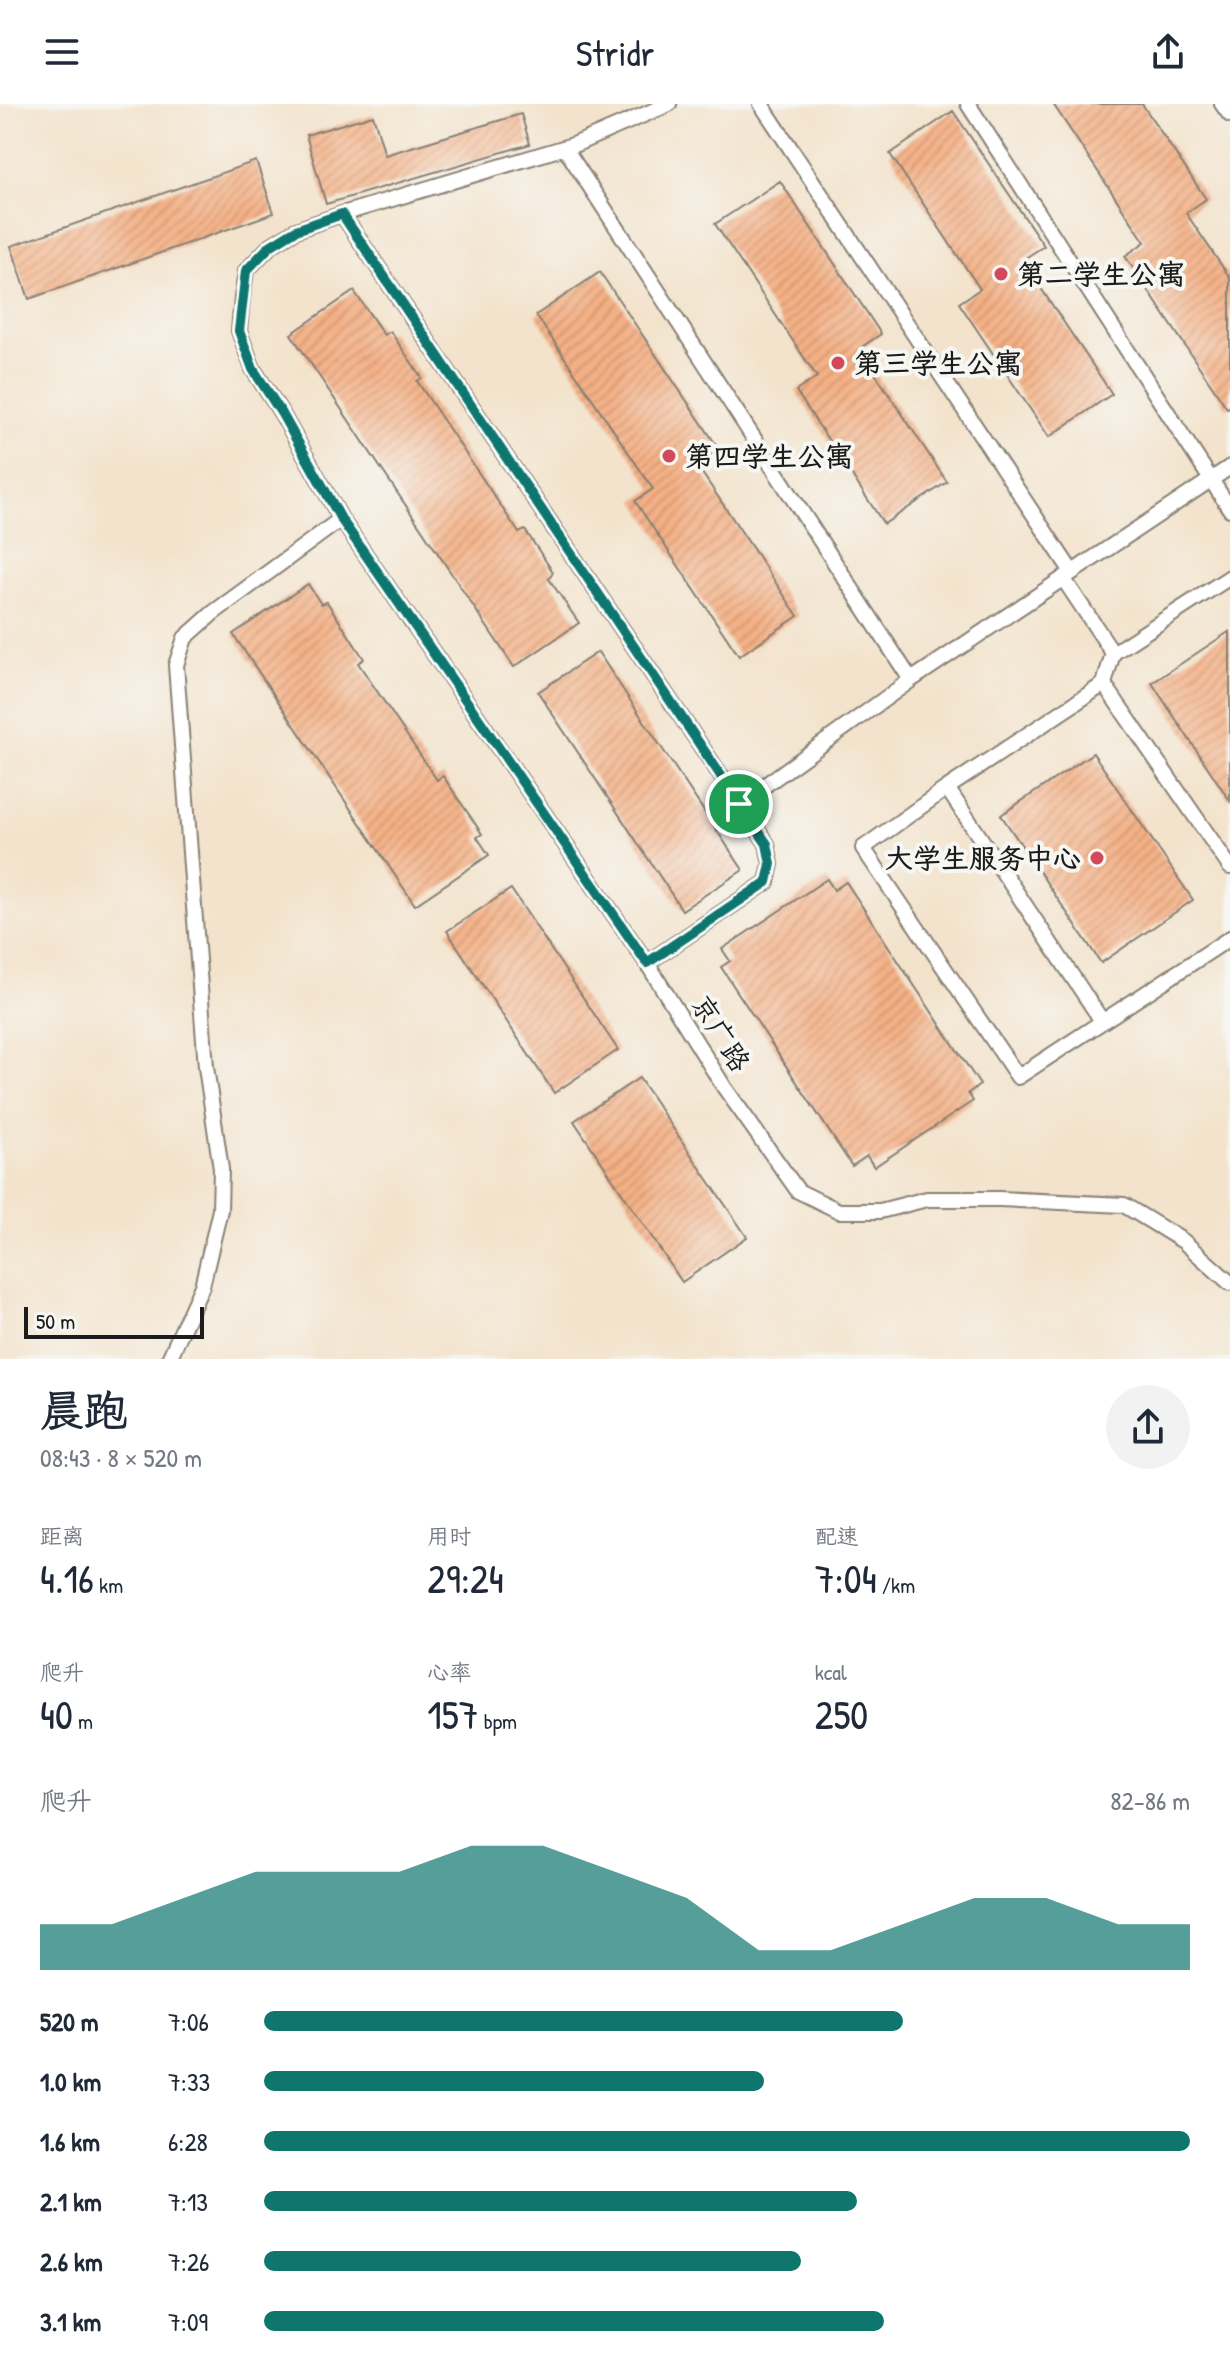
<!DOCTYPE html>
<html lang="zh">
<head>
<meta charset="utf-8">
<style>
	:root { --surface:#fff; --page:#f2f2f3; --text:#1f2937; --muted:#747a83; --accent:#0f766e }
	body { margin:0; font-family:"Patrick Hand","LXGW WenKai TC",sans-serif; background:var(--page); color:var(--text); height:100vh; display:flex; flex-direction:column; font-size:30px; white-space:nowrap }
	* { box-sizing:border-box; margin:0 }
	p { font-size:26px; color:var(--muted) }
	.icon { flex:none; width:44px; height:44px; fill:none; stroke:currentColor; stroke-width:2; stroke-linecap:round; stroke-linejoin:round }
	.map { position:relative; height:1255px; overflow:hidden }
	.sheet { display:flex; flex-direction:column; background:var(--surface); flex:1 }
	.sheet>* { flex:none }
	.scale { position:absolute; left:24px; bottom:20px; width:180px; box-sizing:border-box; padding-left:8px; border:4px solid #1c1c1c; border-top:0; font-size:22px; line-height:28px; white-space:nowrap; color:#1c1c1c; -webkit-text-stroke:6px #f6f6f2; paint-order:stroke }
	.pin { position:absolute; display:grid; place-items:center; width:68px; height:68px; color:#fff; margin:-34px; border:4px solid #fff; border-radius:50%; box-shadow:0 2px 8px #0007 }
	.round { display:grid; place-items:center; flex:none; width:84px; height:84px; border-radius:42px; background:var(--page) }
	.head { display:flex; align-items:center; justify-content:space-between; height:136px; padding:0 40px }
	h1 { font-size:44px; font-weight:600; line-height:60px }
	.figures { display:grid; grid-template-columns:repeat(3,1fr); gap:12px; height:136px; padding:8px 40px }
	.figures div { display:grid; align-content:center }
	.figures b { font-size:40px; font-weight:600 }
	.figures small { font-size:22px; font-weight:400 }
	.figures p { font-size:22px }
	.chart { height:224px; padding:16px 40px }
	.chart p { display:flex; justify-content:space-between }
	.chart svg { width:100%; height:144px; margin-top:8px; fill:var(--accent); opacity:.7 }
	ul { padding:0 40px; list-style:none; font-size:26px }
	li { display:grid; grid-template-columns:128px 96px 1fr; align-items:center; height:60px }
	li i { height:20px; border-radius:10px; background:var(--accent) }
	header { display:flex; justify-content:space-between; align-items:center; height:104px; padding:0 40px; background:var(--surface); font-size:36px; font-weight:600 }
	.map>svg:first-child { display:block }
</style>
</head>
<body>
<header><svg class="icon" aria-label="menu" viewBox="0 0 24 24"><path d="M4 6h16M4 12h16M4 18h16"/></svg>Stridr<svg class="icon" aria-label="share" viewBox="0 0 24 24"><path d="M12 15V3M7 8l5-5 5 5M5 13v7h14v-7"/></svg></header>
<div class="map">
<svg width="1230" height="1255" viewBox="0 0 1230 1255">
	<defs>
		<pattern id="building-hatch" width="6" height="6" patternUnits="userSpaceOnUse" patternTransform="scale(2)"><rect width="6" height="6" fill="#f4b085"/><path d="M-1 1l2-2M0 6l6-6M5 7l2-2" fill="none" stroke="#d19772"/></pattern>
	</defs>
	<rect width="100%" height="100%" fill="#f6f6f2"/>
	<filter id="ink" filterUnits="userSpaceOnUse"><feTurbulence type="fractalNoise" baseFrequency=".0125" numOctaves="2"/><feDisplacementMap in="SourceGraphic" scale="16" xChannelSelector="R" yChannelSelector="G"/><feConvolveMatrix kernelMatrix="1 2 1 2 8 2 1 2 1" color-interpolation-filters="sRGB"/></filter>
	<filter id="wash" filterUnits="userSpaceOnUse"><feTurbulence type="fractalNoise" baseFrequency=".006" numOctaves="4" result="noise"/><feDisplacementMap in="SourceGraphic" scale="32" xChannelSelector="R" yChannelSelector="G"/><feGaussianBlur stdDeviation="1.8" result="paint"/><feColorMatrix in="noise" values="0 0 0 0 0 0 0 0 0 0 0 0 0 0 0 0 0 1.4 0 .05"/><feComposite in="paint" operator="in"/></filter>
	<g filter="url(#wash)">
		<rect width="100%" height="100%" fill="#f3e3cc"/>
		<g id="blocks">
			<path fill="url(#building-hatch)" d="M1053,0h89l64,95 -20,14 44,65v129l-3,1 -102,-152 20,-14z
				M953,7l91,135 -22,14 90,134 -63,43 -90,-134 21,-14 -90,-135z
				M521,10l9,30 -204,60 -20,-69 67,-20 12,40z
				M256,57l18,52 -245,86 -18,-53z
				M780,77l101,153 -22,15 88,133 -63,42 -88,-133 21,-14 -102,-153z
				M600,168l119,177 -23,15 102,152 -59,40 -104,-155 18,-12 -117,-174z
				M354,187l30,44 6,-4 32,47 -5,3 102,152 6,-3 28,42 -4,7 30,44 -65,44 -223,-333z
				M308,480l13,20 6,-2 37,57 -6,4 79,117 6,-4 39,58 -5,3 12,18 -74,50 -182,-271z
				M1230,527v170l-78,-118z
				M598,548l145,218 -61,40 -144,-218z
				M1093,649l100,147 -92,63 -100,-148z
				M827,775l7,11 12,-8 134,203 -12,8 5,8 -99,66 -7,-11 -15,10 -131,-199 9,-6 -8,-12z
				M511,785l107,161 -64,43 -107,-162z
				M639,974l108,159 -65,45 -108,-161z"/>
		</g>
	</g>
	<g filter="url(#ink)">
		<use href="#blocks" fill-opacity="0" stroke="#888074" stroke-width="2"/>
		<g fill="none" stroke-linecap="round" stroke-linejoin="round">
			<g stroke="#888074" stroke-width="18">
				<path id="service" d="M669,0l-93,40 -234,70 -46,16 -26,16 -24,25 -4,27 -3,33 14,38 29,45 59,105 306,444 77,124 74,104 41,20h41l47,-12h72l125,6 59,36 47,42
					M761,0l311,468
					M968,0l262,405
					M1222,0l8,11
					M565,44l346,532
					M342,110l425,630 4,20 -4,18 -120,81
					M1230,473l-117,76 -9,31 -157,104 -84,60 155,229 212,-139
					M1063,474l50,75
					M1104,580l126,183
					M947,684l155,233
					M739,700l172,-124 319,-213
					M169,1255l33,-73 18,-76 1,-41 -15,-102 -30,-402 9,-27 28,-25 128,-94"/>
			</g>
			<use href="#service" stroke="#fff" stroke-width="14"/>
		</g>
	</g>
	<g fill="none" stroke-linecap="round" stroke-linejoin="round" filter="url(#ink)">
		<g stroke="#fff" stroke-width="16">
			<path id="route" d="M342,110l425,630 4,20 -4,18 -120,81 -306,-444 -59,-105 -29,-45 -14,-38 7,-60 24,-25 26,-16z"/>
		</g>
		<use href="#route" stroke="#0f766e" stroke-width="10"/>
	</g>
	<g fill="#d1495b" stroke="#f6f6f2" stroke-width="3">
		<circle cx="1001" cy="170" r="8"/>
		<circle cx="838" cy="259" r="8"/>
		<circle cx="669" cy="352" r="8"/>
		<circle cx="1097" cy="754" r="8"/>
	</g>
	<g text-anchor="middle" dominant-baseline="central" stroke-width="8" stroke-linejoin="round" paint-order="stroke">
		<g font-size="28" font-weight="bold" fill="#1c1c1c" stroke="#f6f6f2" text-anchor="start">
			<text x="1017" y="170">第二学生公寓</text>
			<text x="854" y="259">第三学生公寓</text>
			<text x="685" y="352">第四学生公寓</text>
			<text x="1081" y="754" text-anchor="end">大学生服务中心</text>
		</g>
		<g font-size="28" fill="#1c1c1c" stroke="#f6f6f2">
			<text transform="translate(721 929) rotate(58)">京广路</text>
		</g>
	</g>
</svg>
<div class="scale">50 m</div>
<div class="pin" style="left:739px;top:700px;background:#1e9e55"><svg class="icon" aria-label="arrive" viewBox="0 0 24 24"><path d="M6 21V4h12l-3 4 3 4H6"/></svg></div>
</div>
<section class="sheet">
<div class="head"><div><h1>晨跑</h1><p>08:43 · 8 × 520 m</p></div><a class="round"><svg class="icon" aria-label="share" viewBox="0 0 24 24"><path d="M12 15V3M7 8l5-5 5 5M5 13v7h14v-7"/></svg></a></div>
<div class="figures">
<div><p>距离</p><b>4.16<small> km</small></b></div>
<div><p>用时</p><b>29:24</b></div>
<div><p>配速</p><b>7:04<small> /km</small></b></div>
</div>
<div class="figures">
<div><p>爬升</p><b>40<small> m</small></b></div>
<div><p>心率</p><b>157<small> bpm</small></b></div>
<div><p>kcal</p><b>250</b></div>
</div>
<div class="chart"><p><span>爬升</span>82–86 m</p>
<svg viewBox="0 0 160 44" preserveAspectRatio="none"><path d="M0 44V30L10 30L20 22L30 14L40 14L50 14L60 6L70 6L80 14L90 22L100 38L110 38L120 30L130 22L140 22L150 30L160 30V44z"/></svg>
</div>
<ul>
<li><b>520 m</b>7:06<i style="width:69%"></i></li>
<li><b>1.0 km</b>7:33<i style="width:54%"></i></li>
<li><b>1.6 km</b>6:28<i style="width:100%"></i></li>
<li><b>2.1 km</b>7:13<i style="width:64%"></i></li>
<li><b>2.6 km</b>7:26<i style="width:58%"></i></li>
<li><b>3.1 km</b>7:09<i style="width:67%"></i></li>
</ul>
</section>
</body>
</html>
